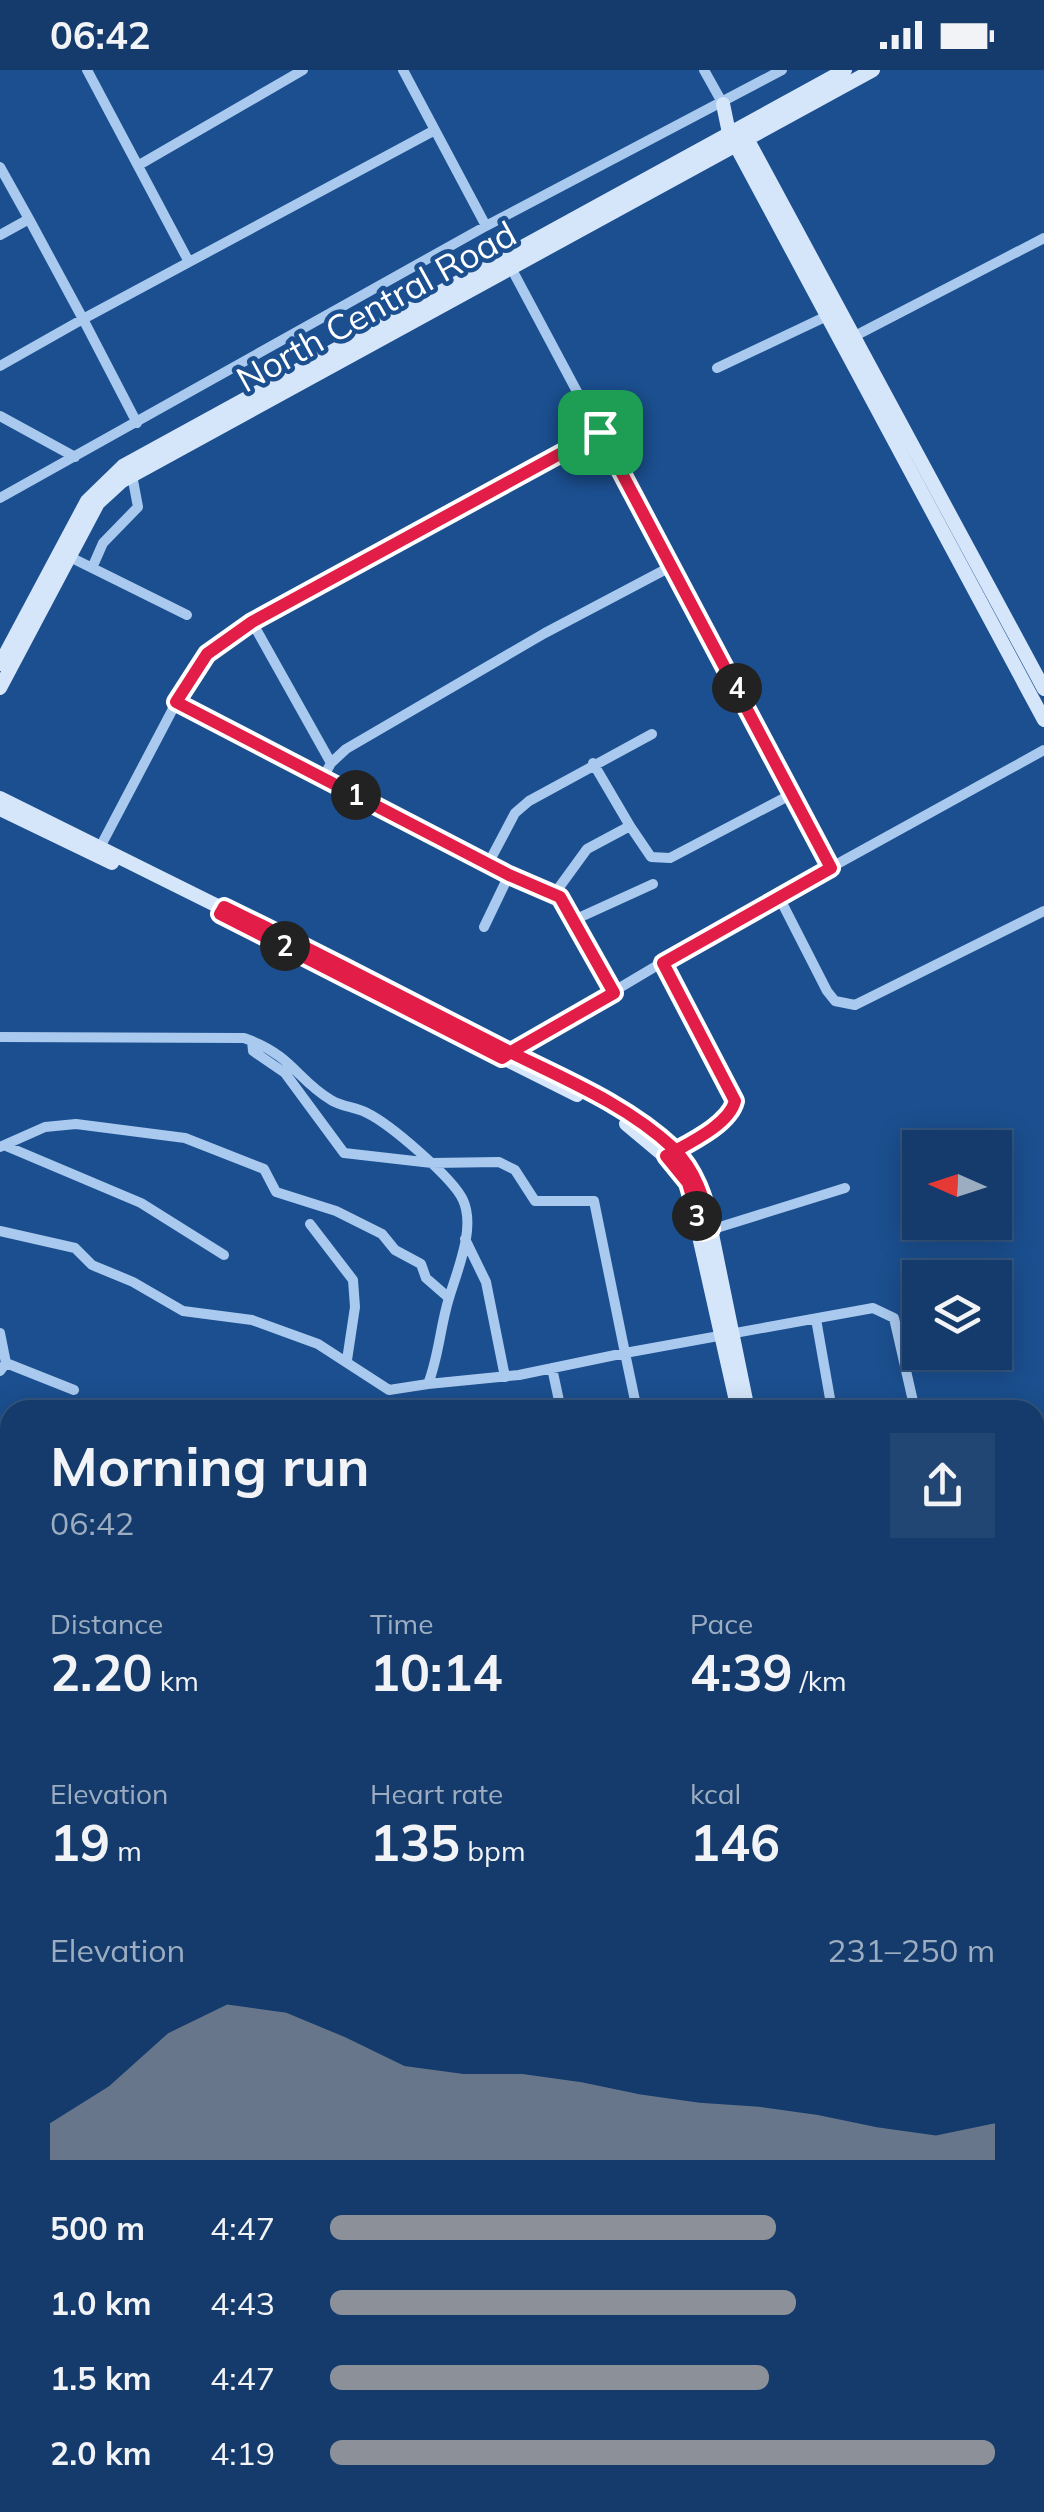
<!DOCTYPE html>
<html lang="en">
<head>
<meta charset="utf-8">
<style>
	:root { --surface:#143b6b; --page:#214673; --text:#f1f3f6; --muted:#9dadc1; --line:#33557e; --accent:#8c9099 }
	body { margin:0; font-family:Mulish,sans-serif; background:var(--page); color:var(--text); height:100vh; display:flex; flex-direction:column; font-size:38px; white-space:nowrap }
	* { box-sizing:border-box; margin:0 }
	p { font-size:32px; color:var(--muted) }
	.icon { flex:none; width:55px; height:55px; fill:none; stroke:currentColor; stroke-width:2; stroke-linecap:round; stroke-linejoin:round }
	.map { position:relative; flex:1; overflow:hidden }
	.details { position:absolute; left:0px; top:1330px; width:1045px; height:1112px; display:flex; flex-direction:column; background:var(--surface); border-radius:30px 30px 0 0; box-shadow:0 5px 25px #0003,0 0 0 2px var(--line) }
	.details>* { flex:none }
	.needle { width:65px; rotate:273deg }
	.controls { position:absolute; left:902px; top:1060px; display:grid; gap:20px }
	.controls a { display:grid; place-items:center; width:110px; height:110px; border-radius:0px; background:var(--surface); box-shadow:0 5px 25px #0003,0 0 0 2px var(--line); font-size:50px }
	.pin { position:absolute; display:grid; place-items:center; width:85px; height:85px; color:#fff; margin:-42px; border-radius:20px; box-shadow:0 5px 15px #0006 }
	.km { position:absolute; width:50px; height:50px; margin:-25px; border-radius:50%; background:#222; color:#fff; font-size:28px; line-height:50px; text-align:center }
	.round { display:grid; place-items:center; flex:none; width:105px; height:105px; border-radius:0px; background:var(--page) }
	.overview { display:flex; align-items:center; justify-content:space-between; height:170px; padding:0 50px }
	h1 { font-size:55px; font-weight:700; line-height:75px }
	.figures { display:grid; grid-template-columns:repeat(3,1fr); gap:15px; height:170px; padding:10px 50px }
	.figures div { display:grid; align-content:center }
	.figures b { font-size:50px; font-weight:700 }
	.figures small { font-size:28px; font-weight:400 }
	.figures p { font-size:28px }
	.chart { height:280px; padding:20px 50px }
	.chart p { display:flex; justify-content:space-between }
	.chart svg { width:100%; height:180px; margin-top:10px; fill:var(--accent); opacity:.7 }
	ul { padding:0 50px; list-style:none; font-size:32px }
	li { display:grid; grid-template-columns:160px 120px 1fr; align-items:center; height:75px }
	li i { height:25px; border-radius:12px; background:var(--accent) }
	.status { display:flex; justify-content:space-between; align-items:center; height:70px; padding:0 50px; background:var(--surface); direction:ltr }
	.status svg { height:28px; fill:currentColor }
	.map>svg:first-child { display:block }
</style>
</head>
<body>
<div class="status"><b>06:42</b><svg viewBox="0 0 49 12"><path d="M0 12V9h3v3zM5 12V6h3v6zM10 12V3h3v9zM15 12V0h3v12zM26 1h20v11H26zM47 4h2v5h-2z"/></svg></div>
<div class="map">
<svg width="1044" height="2442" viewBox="0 0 1044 2442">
	<rect width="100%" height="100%" fill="#1b4f8f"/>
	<path fill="#2e69ad" d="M80,2433v-1l106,1v9h-107z"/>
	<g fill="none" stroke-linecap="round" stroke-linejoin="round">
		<path stroke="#9cc4f0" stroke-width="2.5" d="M654,2432l1,9"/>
		<path stroke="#a9c9ee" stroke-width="10" d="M87,0l102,192
			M403,0l83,156
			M704,0l19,34
			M139,95l164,-95
			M0,97l29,52
			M0,165l29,-16 54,100 352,-189
			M509,194l322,604
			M851,268l193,-100
			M0,296l83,-47 54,104
			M717,298l110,-52
			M0,346l75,41
			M0,428l486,-272 296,-156
			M70,487l117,58
			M92,498l11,-25 35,-36 -6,-32
			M252,552l79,141
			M176,633l333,172 46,18 10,10 49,90
			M593,693l37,63
			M323,708l8,-15 15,-14 199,-116 127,-67
			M97,783l79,-150 31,-49 91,-58 302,-164
			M488,794l27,-51 14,-12 123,-67
			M555,823l32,-44 43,-23 21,31 19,1 122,-64
			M779,827l48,94 8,10 20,4 189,-94
			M574,850l79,-36
			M484,857l25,-52
			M663,893l72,138 -8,15 -56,37
			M0,967l244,1 8,3 1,10 32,22 59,80 88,10 67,-1 16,8 20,31h59l31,152 -106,22 -91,9
			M252,971c40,16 47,40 79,59 11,7 25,7 36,13 23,11 86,65 96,87 13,28 -6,71 -14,98
			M510,983l195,-116 339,-187
			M6,1076l135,57 83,52
			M0,1077l45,-20 31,-3 109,14 79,31 12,23 60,19 46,23 13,16 26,14 5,14 23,20c-9,29 -10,58 -21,86l-39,6 -71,-46 -66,-24 -69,-9 -50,-29 -41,-17 -17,-17 -75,-17
			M310,1154l43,56 2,27 -8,53
			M707,1161l138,-43
			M465,1169l21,43 19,95
			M816,1249l16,91
			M0,1263l6,30 -6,8
			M6,1293l68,27
			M552,1298l9,42
			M637,1340l-12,-57 248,-45 21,10 21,92
			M0,1384l10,73
			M0,1465h10
			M1035,1709l9,-1
			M1041,1797l3,-30
			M1035,1862l9,1
			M1035,1991h9
			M0,2035h10
			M1035,2160l9,-9
			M8,2194l2,16
			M1035,2346l4,-1
			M0,2415l10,-87
			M438,2432l82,10
			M670,2432l1,10
			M815,2432l1,10"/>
		<path stroke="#d6e6fa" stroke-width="14" d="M723,34l6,29 315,587
			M744,63l300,556
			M0,594l87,-163 36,-35 722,-396
			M0,618l98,-185 24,-22 751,-411
			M0,728l554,275 95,55 27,23 28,44 44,215
			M0,739l112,54
			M507,990l70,35
			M626,1054l49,41 12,18 51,227
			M1035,1551l9,1
			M0,1875l10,1
			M278,2442l1,-10"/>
		<path stroke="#f0f6ff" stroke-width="15" d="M1035,1462l9,-1
			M1035,1480l9,-1
			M0,1707l10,-3
			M0,1732l10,-2"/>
		<path stroke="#fff" stroke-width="2.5" stroke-dasharray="18 8" stroke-linecap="butt" d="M1035,1523h9
			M0,1759l10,-2"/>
	</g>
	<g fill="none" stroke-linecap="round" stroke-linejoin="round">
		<g stroke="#fff" stroke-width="20">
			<path id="route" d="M600,362l-348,190 -45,32 -31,48 333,173 51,22 54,96 -103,59 -9,6 -282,-144 4,-7 39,19c82,41 163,83 245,125 56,28 118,53 165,97 23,23 31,50 38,81l-9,3 -14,-49 -22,-27c21,-12 63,-31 69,-55l-72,-138 168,-95 -231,-436"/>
		</g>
		<use href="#route" stroke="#e11d48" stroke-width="12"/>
	</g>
	<g text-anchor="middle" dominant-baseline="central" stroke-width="9" stroke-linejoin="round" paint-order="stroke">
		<g font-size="35" fill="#fff" stroke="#1b4f8f">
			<text transform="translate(376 236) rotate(-29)">North Central Road</text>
		</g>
	</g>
</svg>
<div class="controls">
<a><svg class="needle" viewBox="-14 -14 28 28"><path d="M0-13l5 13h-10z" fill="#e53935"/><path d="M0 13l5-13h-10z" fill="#9dadc1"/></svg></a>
<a><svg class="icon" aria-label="layers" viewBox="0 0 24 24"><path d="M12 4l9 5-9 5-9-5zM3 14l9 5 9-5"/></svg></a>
</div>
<div class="pin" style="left:600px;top:362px;background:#1e9e55"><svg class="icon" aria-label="arrive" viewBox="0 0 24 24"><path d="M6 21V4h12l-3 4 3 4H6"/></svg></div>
<b class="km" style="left:356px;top:725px">1</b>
<b class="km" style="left:285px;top:876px">2</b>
<b class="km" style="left:697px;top:1146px">3</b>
<b class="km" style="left:737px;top:618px">4</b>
<section class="details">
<div class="overview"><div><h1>Morning run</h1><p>06:42</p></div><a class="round"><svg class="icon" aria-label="share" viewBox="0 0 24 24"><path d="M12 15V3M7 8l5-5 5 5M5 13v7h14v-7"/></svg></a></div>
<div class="figures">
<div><p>Distance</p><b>2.20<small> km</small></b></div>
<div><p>Time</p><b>10:14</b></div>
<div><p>Pace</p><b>4:39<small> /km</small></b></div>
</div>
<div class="figures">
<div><p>Elevation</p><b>19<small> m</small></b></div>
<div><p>Heart rate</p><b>135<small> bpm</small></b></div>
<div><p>kcal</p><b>146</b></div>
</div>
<div class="chart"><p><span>Elevation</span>231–250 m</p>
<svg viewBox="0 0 160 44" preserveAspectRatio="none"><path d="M0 44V35L10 26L20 13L30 6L40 8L50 14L60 21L70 23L80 23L90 25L100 28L110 30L120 31L130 33L140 36L150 38L160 35V44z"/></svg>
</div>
<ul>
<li><b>500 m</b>4:47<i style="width:67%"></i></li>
<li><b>1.0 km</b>4:43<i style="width:70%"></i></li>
<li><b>1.5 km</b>4:47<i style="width:66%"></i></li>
<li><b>2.0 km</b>4:19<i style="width:100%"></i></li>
</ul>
</section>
</div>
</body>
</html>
